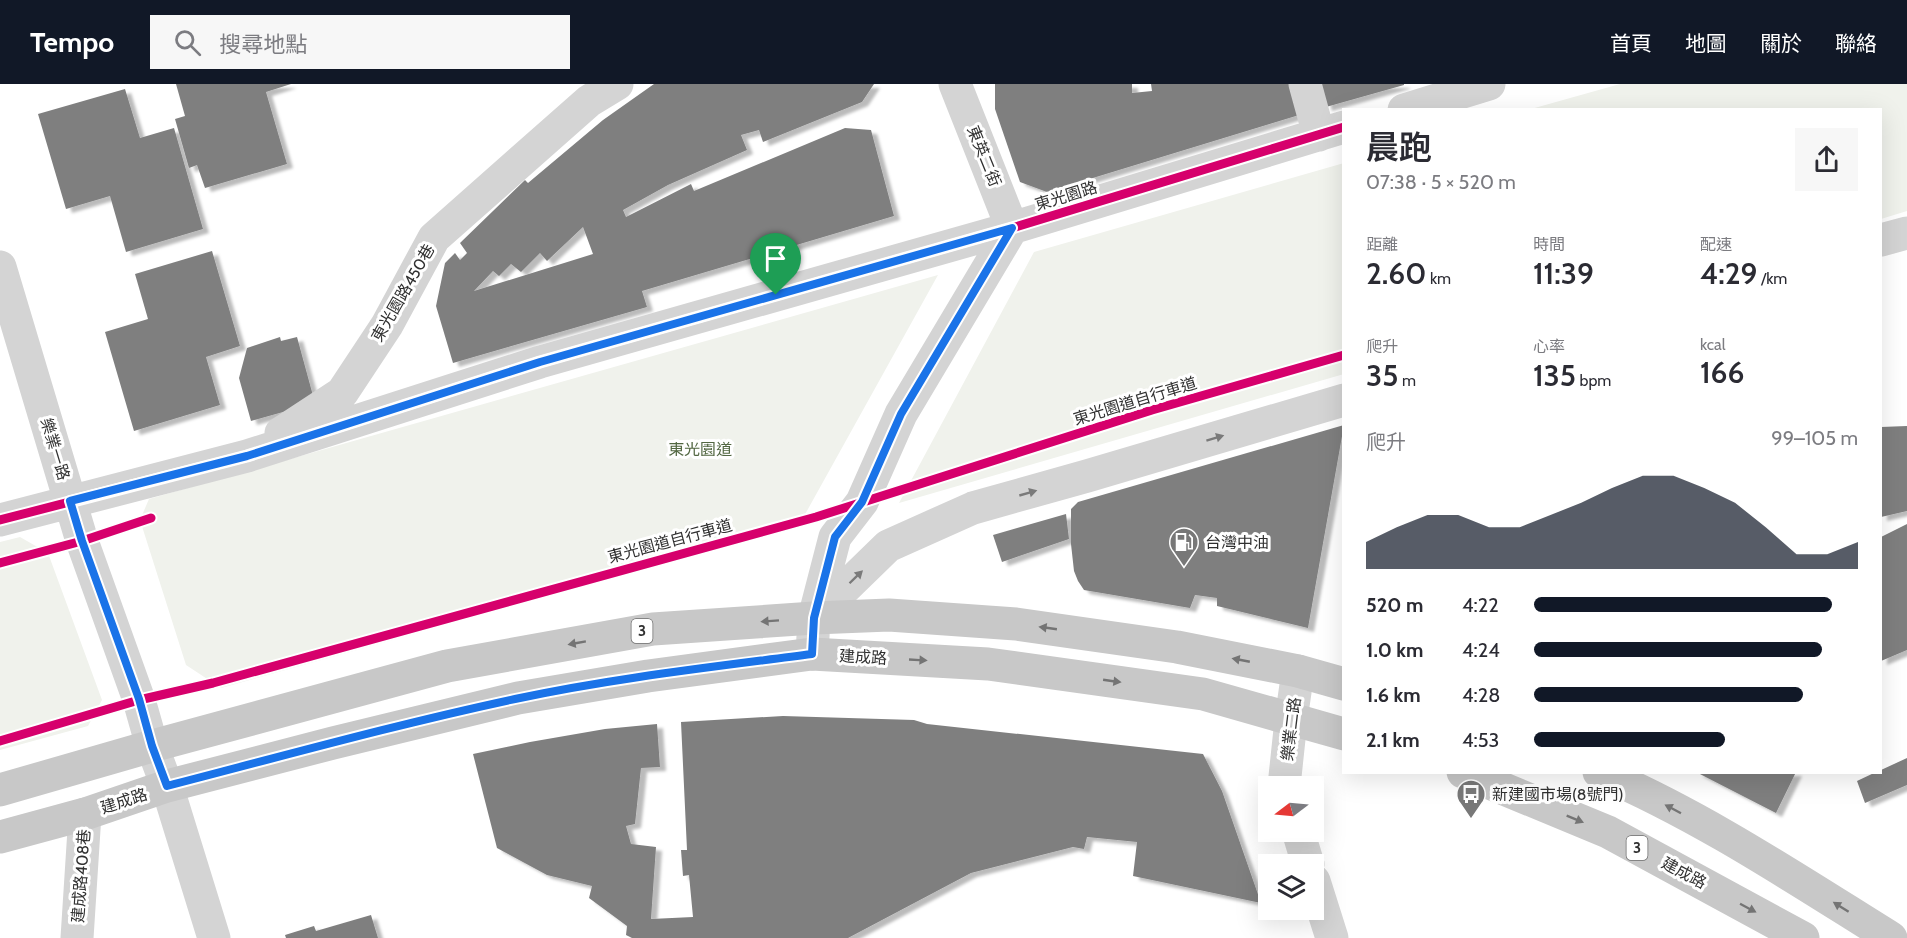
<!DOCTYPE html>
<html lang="zh-TW">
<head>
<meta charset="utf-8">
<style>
	:root { --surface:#fff; --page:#f7f7f7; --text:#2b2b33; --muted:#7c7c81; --accent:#111827 }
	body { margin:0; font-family:Cabin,"Noto Sans TC",sans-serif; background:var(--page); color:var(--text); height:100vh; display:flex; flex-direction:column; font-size:22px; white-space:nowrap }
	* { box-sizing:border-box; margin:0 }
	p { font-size:20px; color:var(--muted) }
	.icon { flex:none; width:33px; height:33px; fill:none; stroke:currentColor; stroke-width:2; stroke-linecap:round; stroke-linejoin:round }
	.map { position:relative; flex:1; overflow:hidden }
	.details { position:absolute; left:1342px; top:24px; width:540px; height:666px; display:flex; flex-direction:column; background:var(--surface); border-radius:0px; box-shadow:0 6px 24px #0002 }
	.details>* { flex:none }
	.needle { width:39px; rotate:254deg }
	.tools { position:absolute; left:1258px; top:692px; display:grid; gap:12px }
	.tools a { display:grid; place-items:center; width:66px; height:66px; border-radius:0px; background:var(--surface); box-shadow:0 6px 24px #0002; font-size:30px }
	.pin { position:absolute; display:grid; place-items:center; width:51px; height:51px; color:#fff; margin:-62px -26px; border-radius:50% 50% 50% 0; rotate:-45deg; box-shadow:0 0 6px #0007 }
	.pin .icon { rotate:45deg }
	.round { display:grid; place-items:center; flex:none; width:63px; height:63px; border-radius:0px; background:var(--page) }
	.overview { display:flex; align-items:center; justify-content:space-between; height:102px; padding:0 24px }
	h1 { font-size:33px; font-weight:600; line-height:45px }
	.metrics { display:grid; grid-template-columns:repeat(3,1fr); gap:9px; height:102px; padding:6px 24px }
	.metrics div { display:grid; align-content:center }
	.metrics b { font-size:30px; font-weight:600 }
	.metrics small { font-size:16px; font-weight:400 }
	.metrics p { font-size:16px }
	.chart { height:168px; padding:12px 24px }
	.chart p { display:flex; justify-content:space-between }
	.chart svg { width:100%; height:108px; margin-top:6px; fill:var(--accent); opacity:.7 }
	ul { padding:0 24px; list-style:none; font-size:20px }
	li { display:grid; grid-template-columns:96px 72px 1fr; align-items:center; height:45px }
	li i { height:15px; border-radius:8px; background:var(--accent) }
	header { display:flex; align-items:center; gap:36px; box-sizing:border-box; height:84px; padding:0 30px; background:var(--accent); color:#fff }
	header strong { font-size:28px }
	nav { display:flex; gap:33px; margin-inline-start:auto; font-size:21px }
	.search { width:420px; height:54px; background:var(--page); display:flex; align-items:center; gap:15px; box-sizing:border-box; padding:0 21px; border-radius:0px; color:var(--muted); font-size:22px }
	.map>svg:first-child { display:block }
</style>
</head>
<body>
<header>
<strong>Tempo</strong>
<div class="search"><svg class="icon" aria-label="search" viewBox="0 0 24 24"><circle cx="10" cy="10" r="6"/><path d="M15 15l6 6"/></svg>搜尋地點</div>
<nav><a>首頁</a><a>地圖</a><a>關於</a><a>聯絡</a></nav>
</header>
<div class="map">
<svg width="1907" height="854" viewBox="0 0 1907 854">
	<defs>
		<filter id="shadow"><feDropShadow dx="6" dy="4" stdDeviation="1.5" flood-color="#0004"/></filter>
	</defs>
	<rect width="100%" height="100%" fill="#fff"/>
	<path fill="#f0f2ec" d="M1620,0h287v127l-26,8v-109l-350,-1z
		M1344,79v211l-445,129 135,-251z
		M938,191l-140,252 -577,161 -35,-23 -46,-145 9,-21z
		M20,453l28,16 54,147 -14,26 -88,24v-208z"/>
	<path fill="#7f7f7f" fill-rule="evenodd" filter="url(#shadow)" d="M176,0h115l-25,8 21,72 -82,24 -8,-23 -8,3 -14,-49 10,-3z
		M654,0h220l-12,18 -99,40 -4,-12 -18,5 6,15 -79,35 -45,25 3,7 65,-33 3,7 151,-63 26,2 23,86 -252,75 5,16 -194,56 -17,-57 9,-43 10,-10 5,7 7,-7 -7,-10 65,-63 3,3 75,-63zM583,143l10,27 -119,37 19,-20 6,5 12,-12 10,8 19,-19 7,8z
		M995,0h137v9l20,-2 -1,-7h150l8,28 -262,80 -27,-10 -25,-73z
		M1320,0h84v1l-78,22z
		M125,5l15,49 34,-10 29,101 -77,23 -16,-56 -44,13 -28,-95z
		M212,167l28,95 -34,11 14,48 -86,26 -29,-99 43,-13 -13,-45z
		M280,253l1,4 16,-4 18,66 -64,18 -12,-43 8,-30z
		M1344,341l-36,203 -91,-22v-8l-22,-3 -5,13 -106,-18 -6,-9 -4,-10 -3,-27v-35l7,-7z
		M1907,342v85l-26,6v-90z
		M1066,430l3,25 -67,23 -9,-27z
		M1907,440v126l-26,11v-124z
		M783,632l131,4 13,4 276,30 19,37 39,112 -128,-27 4,-34 -50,-5 -3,12 -11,-2 -102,26 -123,65h-216l-6,-3 1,-9 -38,-28 3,-12 -45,-11 -50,-27 -24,-94 57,-12 75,-13 52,-5 3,43 -19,1 -6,56 -9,2 5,18 25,3 -5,72 42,-2 -4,-42 -6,1 -2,-26h6l-6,-128z
		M1907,674v27l-42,18 -8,-22 19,-9h5v-2z
		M1696,688h100l-20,41z
		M371,831l7,23h-92l-1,-3 29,-9 2,5z"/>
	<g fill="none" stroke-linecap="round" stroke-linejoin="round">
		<path stroke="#d4d4d4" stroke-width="33" d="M1305,0l14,51
			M1404,26l85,-26
			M1881,156l26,-7
			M0,183l82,274 57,159 13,46 15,40 47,152
			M281,349l61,-40 45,-68 47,-87 155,-137 28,-17
			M0,436l247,-64 293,-94 472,-134 332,-101
			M814,534l74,-72 85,-38 114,-32 257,-76
			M812,570l2,-36 21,-81 27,-35 39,-88 111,-186 -57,-144
			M1284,702l7,-66 7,-49
			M1298,747l10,33
			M1314,797l18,57
			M77,854l8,-124"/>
		<path stroke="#c8c8c8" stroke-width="33" d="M1463,688l145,60 195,106
			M1599,688c103,44 197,107 292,166
			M0,706l152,-44 295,-80 206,-37 161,-11 75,-3 127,9 161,23 121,24 46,13
			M0,753l85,-23 82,-28 166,-43 185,-45 130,-22 164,-22 176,10 215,30 141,40"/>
		<g stroke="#fff" stroke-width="13">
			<path id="cycleway" d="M0,436l247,-64 293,-94 472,-134 332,-101
				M0,479l82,-22 69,-23
				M0,657l139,-41 74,-17 603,-166 336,-107 192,-55"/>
		</g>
		<use href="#cycleway" stroke="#d6006c" stroke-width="9"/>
	</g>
	<defs><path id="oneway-solid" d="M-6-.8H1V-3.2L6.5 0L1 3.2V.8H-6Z" transform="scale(1.5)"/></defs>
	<g fill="#7a7a7a">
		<use href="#oneway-solid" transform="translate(1215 354) rotate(-17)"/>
		<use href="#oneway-solid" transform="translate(1028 409) rotate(-16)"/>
		<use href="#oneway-solid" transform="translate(856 493) rotate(-44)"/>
	</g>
	<g fill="#747474">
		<use href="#oneway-solid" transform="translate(770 537) rotate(176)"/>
		<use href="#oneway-solid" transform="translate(1048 544) rotate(-172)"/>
		<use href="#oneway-solid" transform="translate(577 559) rotate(170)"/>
		<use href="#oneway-solid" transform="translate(918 576) rotate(3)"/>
		<use href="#oneway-solid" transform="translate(1241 576) rotate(-169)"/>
		<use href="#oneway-solid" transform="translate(1112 597) rotate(8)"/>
		<use href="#oneway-solid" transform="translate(1673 725) rotate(-152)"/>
		<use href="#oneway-solid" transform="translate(1575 735) rotate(22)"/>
		<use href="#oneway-solid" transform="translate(1841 823) rotate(-148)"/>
		<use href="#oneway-solid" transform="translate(1748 824) rotate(28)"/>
	</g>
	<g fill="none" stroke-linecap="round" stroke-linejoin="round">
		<g stroke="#fff" stroke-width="12">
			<path id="route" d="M1012,144l-111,186 -39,88 -27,35 -21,81 -2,36c-99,13 -199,24 -297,45 -117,25 -232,57 -348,87l-15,-40 -13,-47 -57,-158 -12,-40 177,-45 293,-94z"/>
		</g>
		<use href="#route" stroke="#1a73e8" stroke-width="8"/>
	</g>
	<defs>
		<g id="fuel-pin" transform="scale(1.5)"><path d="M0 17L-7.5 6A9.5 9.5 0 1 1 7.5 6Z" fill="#787878" stroke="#fff"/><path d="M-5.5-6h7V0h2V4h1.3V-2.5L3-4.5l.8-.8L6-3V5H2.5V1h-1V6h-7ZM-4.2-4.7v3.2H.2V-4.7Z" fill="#fff"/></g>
		<g id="bus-pin" transform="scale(1.5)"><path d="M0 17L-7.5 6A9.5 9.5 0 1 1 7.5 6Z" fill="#787878" stroke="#fff"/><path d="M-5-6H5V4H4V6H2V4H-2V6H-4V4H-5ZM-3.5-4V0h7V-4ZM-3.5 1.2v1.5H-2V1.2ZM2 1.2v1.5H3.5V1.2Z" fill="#fff"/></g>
	</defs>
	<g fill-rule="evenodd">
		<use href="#fuel-pin" x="1184" y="458"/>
		<use href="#bus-pin" x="1471" y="710"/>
	</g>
	<g text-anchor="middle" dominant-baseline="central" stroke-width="6" stroke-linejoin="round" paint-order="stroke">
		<g fill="#fff" stroke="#6e6e6e" stroke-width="1.5">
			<rect x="631.5" y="535" width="21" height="24" rx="4.5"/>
			<rect x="1626.5" y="752" width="21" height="24" rx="4.5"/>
		</g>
		<g font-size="15" font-weight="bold" fill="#303030">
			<text x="642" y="547">3</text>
			<text x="1637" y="764">3</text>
		</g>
		<g font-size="16" fill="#303030" stroke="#fff">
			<text transform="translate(984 72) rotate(68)">東英二街</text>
			<text transform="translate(1066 112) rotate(-17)">東光園路</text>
			<text transform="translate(403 209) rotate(-60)">東光園路450巷</text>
			<text transform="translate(1135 317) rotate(-17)">東光園道自行車道</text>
			<text transform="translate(55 365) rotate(73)">樂業一路</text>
			<text transform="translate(670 457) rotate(-15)">東光園道自行車道</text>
			<text transform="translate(863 573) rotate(3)">建成路</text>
			<text transform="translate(1291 645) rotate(-83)">樂業二路</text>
			<text transform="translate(124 717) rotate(-18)">建成路</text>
			<text transform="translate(1684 789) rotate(28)">建成路</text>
			<text transform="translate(81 792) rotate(-86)">建成路408巷</text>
		</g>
		<g font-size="16" fill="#526742" stroke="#fff">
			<text x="700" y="365">東光園道</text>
		</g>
		<g font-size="16" fill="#303030" stroke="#fff" text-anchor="start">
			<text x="1205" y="458">台灣中油</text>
			<text x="1492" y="710">新建國市場(8號門)</text>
		</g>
	</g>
</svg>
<div class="tools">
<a><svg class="needle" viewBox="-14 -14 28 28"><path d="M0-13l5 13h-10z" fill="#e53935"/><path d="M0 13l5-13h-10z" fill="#7c7c81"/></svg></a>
<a><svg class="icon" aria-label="layers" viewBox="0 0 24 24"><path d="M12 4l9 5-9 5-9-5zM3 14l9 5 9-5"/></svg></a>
</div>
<div class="pin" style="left:776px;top:211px;background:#1e9e55"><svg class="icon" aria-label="arrive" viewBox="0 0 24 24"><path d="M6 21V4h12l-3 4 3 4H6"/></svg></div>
<section class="details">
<div class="overview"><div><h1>晨跑</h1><p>07:38 · 5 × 520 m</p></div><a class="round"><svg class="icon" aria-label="share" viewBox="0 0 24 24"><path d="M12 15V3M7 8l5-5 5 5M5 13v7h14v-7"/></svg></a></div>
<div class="metrics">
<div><p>距離</p><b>2.60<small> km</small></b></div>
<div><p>時間</p><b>11:39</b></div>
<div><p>配速</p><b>4:29<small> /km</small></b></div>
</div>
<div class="metrics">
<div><p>爬升</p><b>35<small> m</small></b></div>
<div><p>心率</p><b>135<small> bpm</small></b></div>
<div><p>kcal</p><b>166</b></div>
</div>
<div class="chart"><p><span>爬升</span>99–105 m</p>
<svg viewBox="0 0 160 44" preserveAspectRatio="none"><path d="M0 44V33L10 27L20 22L30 22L40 27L50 27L60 22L70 17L80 11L90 6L100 6L110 11L120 17L130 27L140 38L150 38L160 33V44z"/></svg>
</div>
<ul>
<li><b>520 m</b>4:22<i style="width:92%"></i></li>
<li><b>1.0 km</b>4:24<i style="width:89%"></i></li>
<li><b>1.6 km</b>4:28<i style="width:83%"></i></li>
<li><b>2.1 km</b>4:53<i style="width:59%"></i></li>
</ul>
</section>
</div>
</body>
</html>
